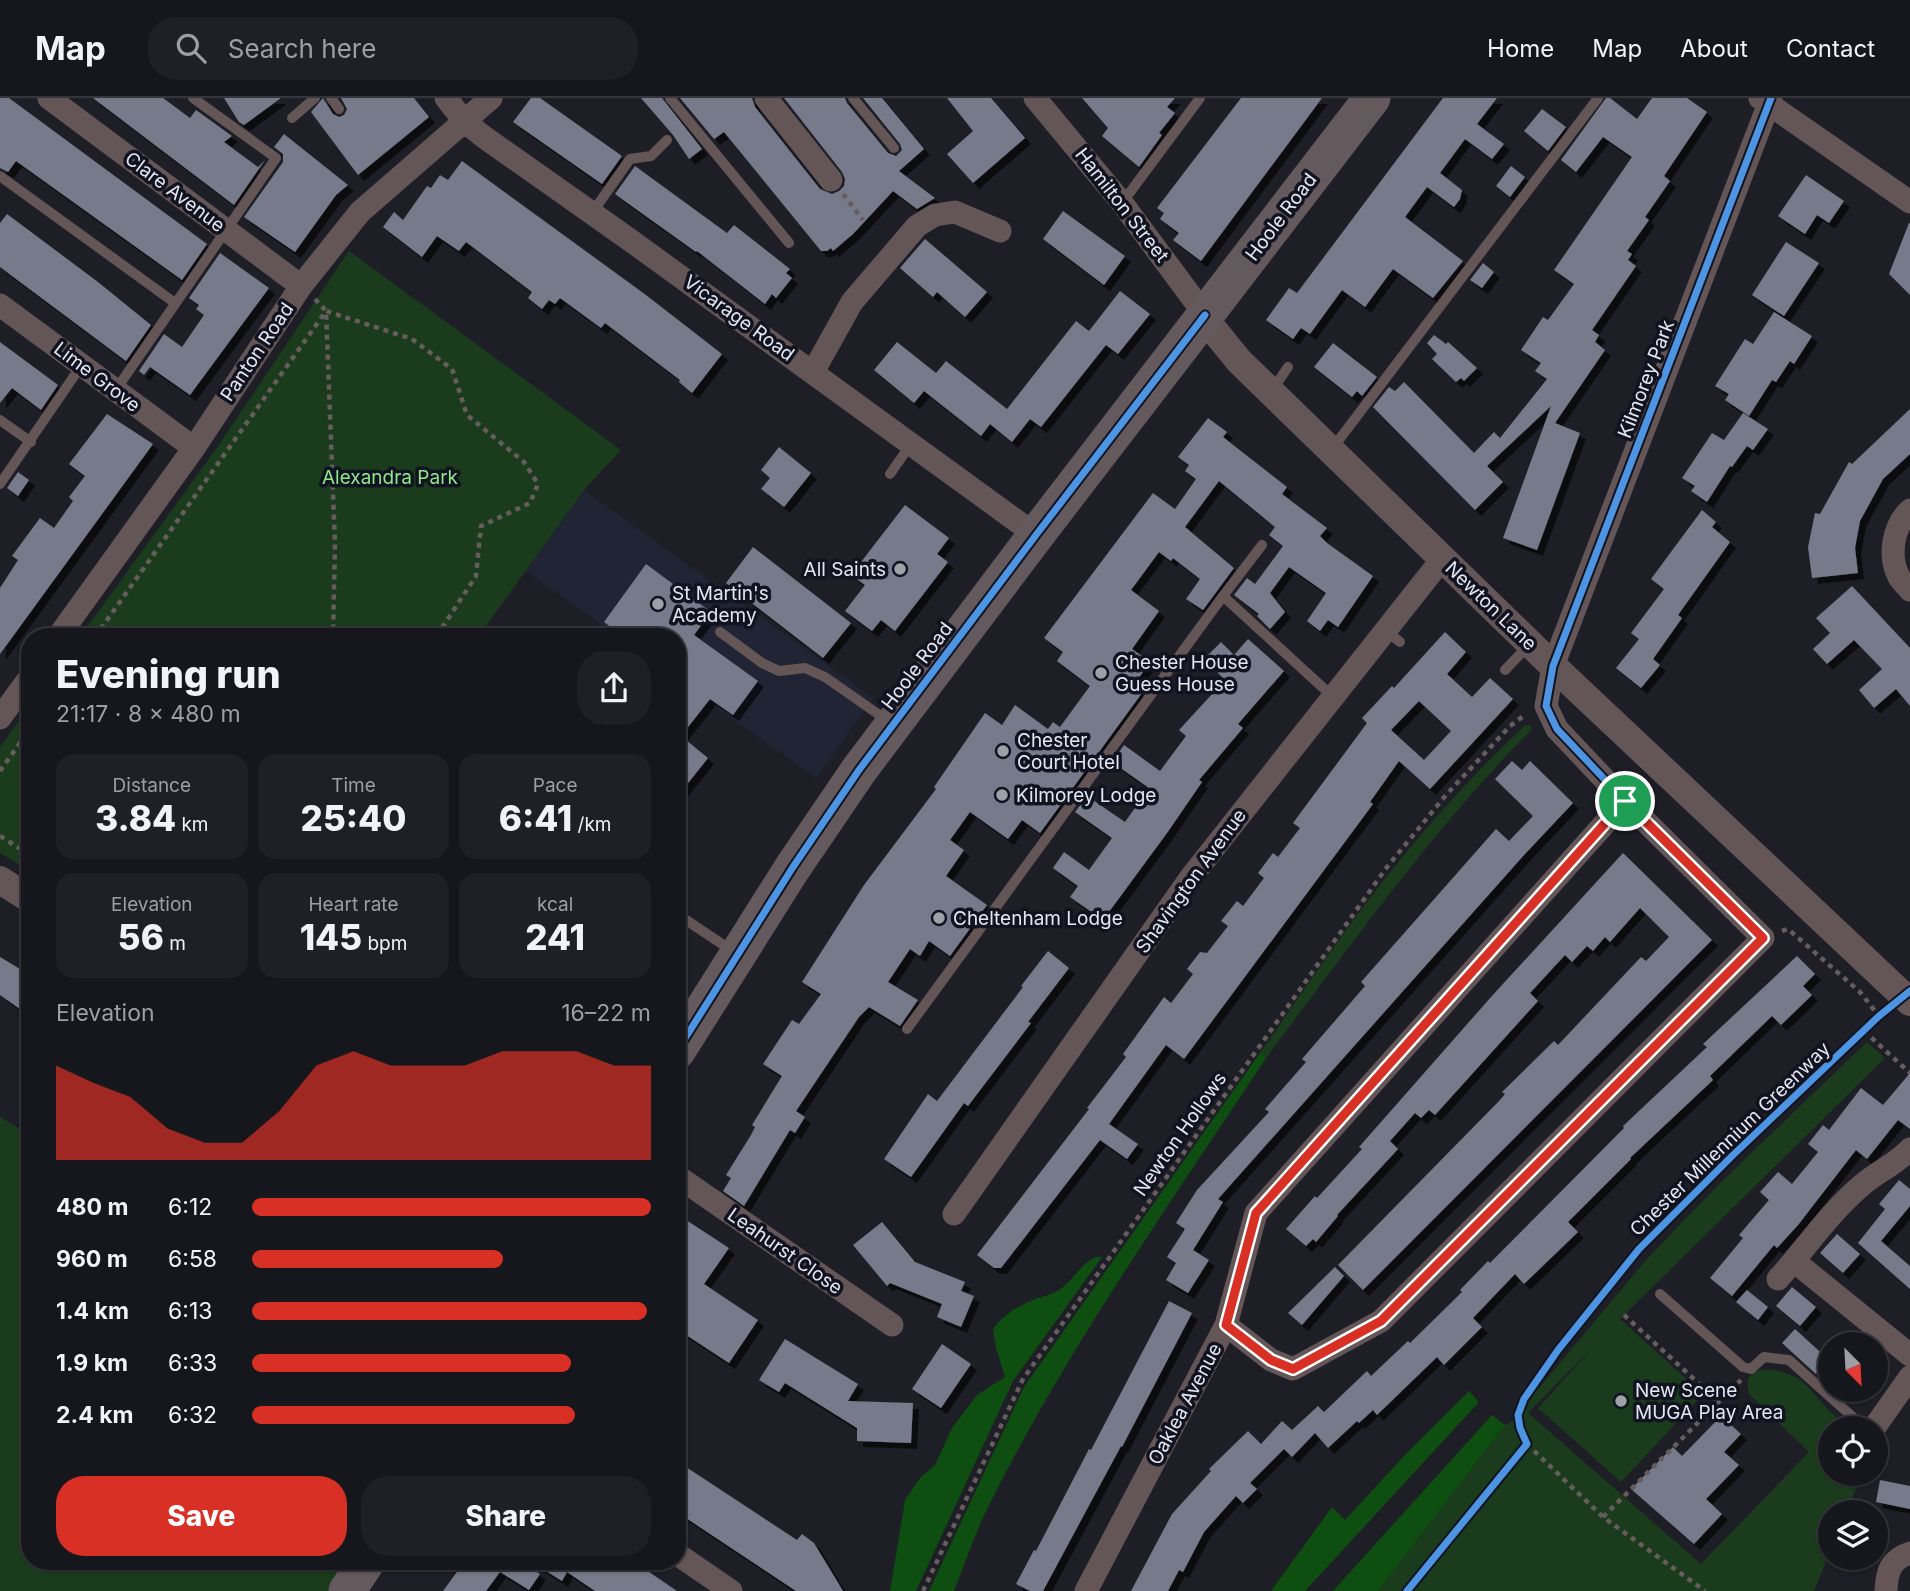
<!DOCTYPE html>
<html lang="en">
<head>
<meta charset="utf-8">
<style>
	:root { --surface:#16171c; --page:#1f2025; --text:#f1f3f6; --muted:#9e9fa3; --line:#35363b; --accent:#d93025 }
	body { margin:0; font-family:Inter,sans-serif; background:var(--page); color:var(--text); height:100vh; display:flex; flex-direction:column; font-size:26px; white-space:nowrap }
	* { box-sizing:border-box; margin:0 }
	p { font-size:23px; color:var(--muted) }
	.icon { flex:none; width:38px; height:38px; fill:none; stroke:currentColor; stroke-width:2; stroke-linecap:round; stroke-linejoin:round }
	.map { position:relative; flex:1; overflow:hidden }
	.sheet { position:absolute; left:21px; top:530px; width:665px; height:942px; display:flex; flex-direction:column; background:var(--surface); border-radius:28px; box-shadow:0 2px 5px #0004,0 0 0 2px var(--line) }
	.sheet>* { flex:none }
	.needle { width:46px; rotate:156deg }
	.buttons { position:absolute; left:1818px; top:1234px; display:grid; gap:14px }
	.buttons a { display:grid; place-items:center; width:70px; height:70px; border-radius:50%; background:var(--surface); box-shadow:0 2px 5px #0004,0 0 0 2px var(--line); font-size:35px }
	.pin { position:absolute; display:grid; place-items:center; width:60px; height:60px; color:#fff; margin:-30px; border:4px solid #fff; border-radius:50%; box-shadow:0 2px 7px #0007 }
	.round { display:grid; place-items:center; flex:none; width:74px; height:74px; border-radius:28px; background:var(--page) }
	.headline { display:flex; align-items:center; justify-content:space-between; height:119px; padding:0 35px }
	h1 { font-size:38px; font-weight:800; line-height:52px }
	.figures { display:grid; grid-template-columns:repeat(3,1fr); gap:10px; height:119px; padding:7px 35px }
	.figures div { display:grid; align-content:center; border-radius:18px; background:var(--page); text-align:center }
	.figures b { font-size:35px; font-weight:800 }
	.figures small { font-size:19px; font-weight:400 }
	.figures p { font-size:19px }
	.chart { height:196px; padding:14px 35px }
	.chart p { display:flex; justify-content:space-between }
	.chart svg { width:100%; height:126px; margin-top:7px; fill:var(--accent); opacity:.7 }
	.button { display:flex; gap:14px; margin-top:auto; padding:14px 35px }
	.button a { flex:1; height:80px; border-radius:28px; background:var(--accent); color:#fff; font-size:28px; font-weight:800; line-height:80px; text-align:center }
	.button a+a { background:var(--page); color:var(--text) }
	ul { padding:0 35px; list-style:none; font-size:23px }
	li { display:grid; grid-template-columns:112px 84px 1fr; align-items:center; height:52px }
	li i { height:18px; border-radius:9px; background:var(--accent) }
	header { display:flex; align-items:center; gap:42px; box-sizing:border-box; height:98px; padding:0 35px; background:var(--surface); border-bottom:2px solid var(--line) }
	header strong { font-size:33px }
	nav { display:flex; gap:38px; margin-inline-start:auto; font-size:24px }
	.search { width:490px; height:63px; background:var(--page); display:flex; align-items:center; gap:18px; box-sizing:border-box; padding:0 24px; border-radius:28px; color:var(--muted); font-size:26px }
	.map>svg:first-child { display:block }
</style>
</head>
<body>
<header>
<strong>Map</strong>
<div class="search"><svg class="icon" aria-label="search" viewBox="0 0 24 24"><circle cx="10" cy="10" r="6"/><path d="M15 15l6 6"/></svg>Search here</div>
<nav><a>Home</a><a>Map</a><a>About</a><a>Contact</a></nav>
</header>
<div class="map">
<svg width="1910" height="1493" viewBox="0 0 1910 1493">
	<defs>
		<filter id="shadow"><feDropShadow dx="6" dy="6" stdDeviation="0" flood-color="#0009"/></filter>
	</defs>
	<rect width="100%" height="100%" fill="#1e1f26"/>
	<path fill="#202435" d="M584,392l289,208 -57,80 -139,-99v-42h-58l-93,-66z"/>
	<path fill="#1b3c1c" d="M349,153l272,199 -37,40 -106,147h-398l136,-188z
		M30,608v165l-30,-18v-106z
		M1530,627l2,4c-99,100 -181,216 -266,329l-6,-5c41,-58 80,-118 124,-173 43,-55 90,-106 140,-154z
		M1867,944l18,16 -265,261 83,75 -82,88 -83,-74 57,-63 -67,68 173,151 108,-112 -60,-58c-10,-35 35,-25 51,-14 13,10 22,25 35,36 9,7 20,10 31,12h-36v46h32l-16,38h-16v39l-16,40h-436l127,-166 17,-8 6,-16 119,-142 73,-76z
		M0,1019l30,18v426h337l-20,30h-347z"/>
	<path fill="#0e4f11" d="M1260,955l6,5c-97,147 -199,291 -278,449 -13,27 -23,56 -34,84h-25l95,-204z
		M1096,1159h6l-89,124 -97,210h-26l15,-91 15,-22 15,-13 17,-37 25,-33 28,-18 -9,-29 -3,-19c12,-16 27,-24 45,-31 7,-2 15,-4 21,-8 14,-9 22,-27 37,-33z
		M1469,1293l10,11 -174,189h-34l61,-84 13,13 61,-66z
		M1492,1317l13,10 -127,166h-45z"/>
	<path fill="#767a8a" fill-rule="evenodd" filter="url(#shadow)" d="M0,0h9l198,146 -25,36 -166,-119 -8,11 -8,-4z
		M93,0h70l27,20 6,-8 36,26 -8,6 34,25 7,-7 -31,45z
		M224,0h57l-37,27 -5,-3z
		M323,0l10,16 6,3 5,-2 3,-6 -6,-11h73l15,19 -71,58 -47,-63z
		M531,0h9l82,58 -20,28 -89,-62z
		M641,0h21l40,51 -13,10 -16,-24z
		M680,0h72l3,9 65,82 12,5 7,-3 5,-5 1,-7 -3,-7 -58,-74h61l2,5 41,50 8,3 6,-6 -2,-6 -37,-46h19l42,51 -25,22 36,27 -18,11 -24,-18 -40,43 -20,17 -2,-3 -4,3h-6l-97,-119 -10,7z
		M947,0h44l34,40 -52,45 -26,-29 26,-23z
		M1082,0h93l-8,9 8,6 -16,20 3,2 -23,32 -37,-31 6,-8z
		M1241,0h81l-121,163 -28,-21 6,-7 -19,-14 4,-6 -7,-5z
		M1443,0h54l-20,26 27,20 -12,15 -27,-20 -25,34 22,17 -2,9 -6,8 -27,-20 -22,30 58,44 -30,37 -40,-29 -28,38 -23,-17 -32,44 -9,-6 -8,11 -27,-19 23,-32 8,5z
		M1606,0h4l27,21 15,-21h35l20,14 -43,64 6,5 -25,36 4,3 -22,31 5,3 -4,6 8,6 -44,64 7,5 -4,7 10,8 -50,73 25,10 -43,117 -34,-12 48,-132 -64,60 16,16 -28,28 -102,-103 16,-20 6,4 9,-9 70,71 20,-21 6,6 47,-59 -12,-8 6,-8 -20,-13 22,-33 5,3 26,-36 -20,-14 78,-113 -29,-20 -27,35 -15,-12z
		M1542,11l24,18 -18,24 -24,-20z
		M284,36l64,51 -12,10 -41,57 -51,-35 39,-55v-8l-9,-7z
		M462,63l184,134 76,59 -30,39 -13,-11 1,-2 -75,-57 -4,5 -41,-30 -5,6 -6,-4 -7,9 -14,-11 4,-6 -66,-50 -7,9 -22,-15 -15,21 -39,-30 11,-15 9,8 24,-34 4,2 9,-13 8,5z
		M635,68l92,67 7,-8 56,44 -4,4 6,5 -16,20 -4,-4 -7,10 -68,-53 -1,1 -81,-58z
		M1511,68l14,11 -15,20 -14,-11z
		M1806,77l38,26 -15,22 -12,-8 -12,19 -27,-18z
		M1063,113l62,45 -21,29 -61,-46z
		M7,116l91,68 53,43 -25,36 -126,-94v-44z
		M1909,125h1v72l-21,-21z
		M925,141l62,53 -22,25 -28,-25 -4,5 -33,-29z
		M1786,144l33,21 -35,53 -32,-21z
		M220,155l49,35 -79,107 -40,-28 -6,8 -5,-4 25,-37 18,13 22,-32 -8,-6 3,-4 -10,-7z
		M1483,165l11,9 -12,16 -12,-8z
		M1120,193l30,23 -32,40 -12,-9 -65,82 -11,-8 -18,23 -22,-18 -9,12 -57,-45 -10,12 -40,-33 23,-28 39,31 10,-12 61,48 69,-88 13,10z
		M1774,214l38,24 -18,28 -4,-3 -14,21 -4,-2 -23,36 -24,-16 4,-6 -14,-8 30,-47 8,5z
		M1434,237l12,9 2,-2 29,26 -13,13 -3,-3 -5,4 -24,-23 5,-5 -10,-11z
		M0,244l58,43 -17,25 -29,-22 -12,15z
		M1333,245l44,34 -15,19 -5,-5 -5,6 -38,-30z
		M1910,311v45l-27,25 -23,42 -5,27 3,25 -46,5 -4,-31 7,-34 5,1 29,-52 3,2z
		M1743,315l25,16 -15,21 -6,-4 -15,21 -2,-1 -23,36 -16,-11 4,-5 -13,-8 30,-45 12,7z
		M107,316l46,30 -153,210v-66l18,-28 -6,-4 28,-38 14,10 19,-27 -4,-4 16,-21 -16,-12z
		M1208,320l19,14 -4,5 64,50 -5,7 45,34 -7,8 7,7 46,33 -35,51 -10,-7 -8,11 -13,-10 19,-28 -37,-26 -19,26 15,19 -15,17 -13,-13 2,-2 -25,-19 13,-17 8,6 28,-38 -14,-11 6,-8 -56,-46 -34,46 49,41 -31,42 -17,-11 14,-20 -27,-21 -2,3 -12,-9 -28,38 28,21 -27,38 18,13 -17,24 9,7 -102,140 -18,-13 -14,19 -38,-27 -20,28 14,10 -18,26 41,29 -37,51 -21,-15 -9,15 -10,-7 -22,33 30,18 -18,26 -31,-19 -10,10 -63,94 9,6 -10,16 -5,-3 -46,76 -21,-15 8,-13 -5,-3 25,-40 4,-8 -3,-2 30,-49 -19,-12 29,-44 7,4 22,-30 -19,-12 62,-97 72,-96 -2,-2 51,-74 17,12 13,-20 33,24 5,-7 7,5 30,-41 -33,-25 6,-9 -19,-14 109,-145 22,16 21,-30 -11,-8 4,-6 -11,-8z
		M779,349l32,26 -27,34 -23,-18 9,-11 -9,-8z
		M18,374l11,8 -11,16 -11,-8z
		M905,407l44,33 -12,16 11,8 -53,69 -14,-11 -9,11 -27,-20 20,-26 -14,-10z
		M1702,412l14,12 -4,5 18,15 -52,73 4,3 -29,41 7,6 -19,23 -25,-20 23,-29 -8,-6 33,-44 -13,-10z
		M753,449l98,76 -28,35 -97,-75z
		M646,466l65,48 -17,23 64,46 -25,34 -23,-16 -29,37 27,22 -31,39v-160h-53l-20,-15z
		M1852,488l58,62v58l-14,-17 -22,19 -15,-18 23,-21 -28,-29 -27,24 -14,-15 17,-16 -14,-15z
		M1445,534l21,20 -19,22 25,23 18,-19 23,21 -83,90 -31,-28 -29,41 3,2 -189,255 -18,-14 -57,79 29,20 -11,15 -27,-19 -99,128h-7l-17,-13 112,-146 -2,-1 39,-51 -3,-3 41,-57 7,6 22,-29 -6,-5 13,-17 7,1 21,-27 -7,-5 16,-20 6,5 21,-28 -6,-5 15,-20 5,4 22,-29 -7,-5 74,-100 -5,-5 30,-32 2,2zM1419,603l32,30 -27,29 -33,-30z
		M1248,541l36,32 -46,53 5,4 -44,52 3,2 -35,51 -64,87 -33,-23 8,-11 -25,-18 11,-16 25,18 23,-32 -37,-26 12,-16 38,26 24,-34 -37,-26 12,-17 36,26 26,-35 -7,-6 46,-50 -7,-7 4,-5 -16,-11 15,-15 13,13z
		M1512,663l10,9 8,-9 43,42 -49,52 -306,344 5,3 -30,48 16,10 -21,33 -22,-13 10,-17 -9,-6 18,-28 -9,-6 21,-33 72,-78 -4,-3 41,-47 -4,-3 63,-73 -4,-4 135,-153 13,12 24,-25 -38,-37z
		M1623,755l89,87 -349,350 -25,-25 162,-165 5,-6 -3,-2 52,-51 4,4 83,-88 5,4 23,-24 -29,-29 -30,34 -5,-5 -12,14 -6,-5 -15,16 -7,-7 -35,38 8,8 -103,114 -6,-5 -8,8 -6,-5 -25,28 8,8 -61,66 1,1 -22,26 -3,-3 -7,7 -20,-17 29,-33 2,2 45,-49 -3,-2 132,-150z
		M1048,853l21,17 -41,54 3,1 -63,83 -4,-3 -53,74 -27,-18 44,-65 9,7 86,-114 -2,-1z
		M1797,858l18,18 -12,12 9,9 -31,30 -9,-9 -62,60 3,4 -83,78 1,1 -63,63 10,10 -54,52 -9,-10 -42,44 9,9 -38,38 -7,-8 -60,58 -4,-5 -14,13 -2,-2 -29,27 -13,-15 -23,24 -8,-8 -34,34 7,6 -14,14 -7,-7 -32,36 -21,40 -4,-2 -11,21h-37l41,-77 39,-43 -2,-2 39,-38 13,13 21,-23 10,9 26,-24 6,6 43,-41 4,5 37,-35 2,2 52,-51 -2,-2 28,-29 2,2 134,-135 -1,-2 84,-79 -4,-3z
		M0,859l30,18v41l-30,-21z
		M1910,975v56l-12,-9 -31,39 -11,-9 -58,75 -21,23 -3,-3 -42,51 -22,-18 33,-40 -4,-3 30,-35 -9,-8 18,-20 14,12 26,-32 -10,-8 15,-19 6,5 32,-42 22,17z
		M1899,1082l11,9v17l-29,35 29,25v23l-52,-46 27,-34 -6,-5z
		M677,1116l52,34 -25,36 54,36 -29,43 -52,-34z
		M882,1124l33,40 50,20 -4,9 13,5 -13,31 -24,-10 5,-13 -52,-21 -3,3 -34,-41z
		M1837,1136l23,20 -17,19 -23,-20z
		M1335,1169l9,9 -42,49 -14,-12z
		M1792,1189l24,20 -16,19 -24,-20z
		M1747,1192l21,17 -10,13 -22,-18z
		M1169,1203l23,12 -70,134 -1,-1 -78,145h-13l-14,-7 18,-34 2,1 53,-102 2,1z
		M1795,1231l34,31 -13,14 -34,-31z
		M785,1241l73,45 -10,17 65,2 -2,40 -54,-2v-13l-72,-45 -6,9 -20,-12z
		M942,1246l29,20 -30,44 -29,-19z
		M1721,1318l20,18 -17,18 15,13 -33,34 16,15 -28,30 -63,-55 42,-42 9,9z
		M686,1369l111,73 5,-6 12,9 29,48h-47l-119,-79v-33z
		M1880,1382l30,6v23l-34,-7z
		M465,1463h55l20,13 -11,16 -29,-18 -14,19h-43z
		M530,1463h103l44,30h-82l-28,-19 -5,9z"/>
	<g fill="none" stroke-linecap="round" stroke-linejoin="round">
		<path stroke="#675d5f" stroke-width="4.5" stroke-dasharray="5 5" stroke-linecap="butt" d="M843,96l20,26
			M315,201l11,12 9,233 -2,93
			M95,539l231,-326 86,28 40,30 15,46 57,47 14,22 -8,19 -49,23 -5,50 -40,61
			M0,673l30,-42
			M0,738l30,19
			M1782,833l6,-2 72,63 19,24
			M1864,933l46,42
			M1624,1217l95,87
			M1527,1346l76,73 102,74
			M1603,1419l138,-137
			M923,1493l100,-212 364,-512 59,-72 64,-69 16,-12"/>
		<path stroke="#645556" stroke-width="10" d="M331,0l8,11
			M670,0l119,145
			M853,0l41,50
			M292,20l23,-20
			M0,78l175,127
			M1122,105l78,-105
			M592,115l38,-54 21,-3 16,-16
			M115,293l161,-233 -83,-60
			M1271,294l17,-25
			M0,322l31,22
			M1332,351l266,-351
			M890,376l21,-30
			M0,386l81,-118
			M1223,498l39,-51
			M1385,532l15,12
			M720,534l42,31 17,8 26,-3 20,9 63,44
			M1505,572l25,-26
			M677,816l57,38
			M907,931l316,-433 109,100
			M1660,1196l83,73 8,2 13,-12 25,3 76,68"/>
		<path stroke="#645556" stroke-width="23" d="M49,0l252,188
			M446,0l18,23 20,16 146,103 406,295
			M766,0l65,82
			M1035,0l87,105 83,112
			M1760,0l150,104
			M0,207l194,143
			M813,274l39,-70 65,-76 18,-11 20,-3 45,19
			M1910,412c-17,16 -22,46 -11,67 3,5 8,9 11,13
			M58,539l136,-189 107,-162 59,-74 131,-114
			M0,620l30,-41
			M677,1078l215,149
			M954,1116l237,-337 251,-318
			M1794,1163l116,94
			M1778,1181c28,-31 51,-66 84,-94 15,-13 34,-21 48,-36
			M1226,1227l45,35 22,9 88,-48 382,-383 -138,-137 -68,-72 -11,-23 7,-40 218,-568
			M1874,1330l36,-51
			M677,1456l54,37
			M1086,1493l140,-266 30,-112 369,-412
			M1886,1493c1,-20 4,-31 24,-38"/>
		<path stroke="#645556" stroke-width="28" d="M1205,217l8,14 26,32 314,305 357,336
			M0,782l30,19"/>
		<path stroke="#64595c" stroke-width="37" d="M677,953l116,-184 66,-97 177,-235 336,-437
			M347,1493l20,-30"/>
		<g stroke="#111420" stroke-width="11">
			<path id="cycleway" d="M677,953l116,-184 66,-97 177,-235 169,-220
				M1226,1227l45,35 22,9 88,-48 382,-383 -138,-137 -68,-72 -11,-23 7,-40 218,-568
				M1407,1493l120,-147 -7,-16 -2,-13 6,-16 34,-49 81,-101 94,-94 146,-139 31,-25"/>
		</g>
		<use href="#cycleway" stroke="#4d94e3" stroke-width="7"/>
	</g>
	<g fill="none" stroke-linecap="round" stroke-linejoin="round">
		<g stroke="#fff" stroke-width="14">
			<path id="route" d="M1625,703l138,137 -382,383 -88,48 -22,-9 -45,-35 30,-112z"/>
		</g>
		<use href="#route" stroke="#d93025" stroke-width="9"/>
	</g>
	<g fill="#9fa1a9" stroke="#111420" stroke-width="2.5">
		<circle cx="900" cy="471" r="7"/>
		<circle cx="658" cy="506" r="7"/>
		<circle cx="1101" cy="575" r="7"/>
		<circle cx="1003" cy="653" r="7"/>
		<circle cx="1002" cy="697" r="7"/>
		<circle cx="939" cy="820" r="7"/>
		<circle cx="1621" cy="1303" r="7"/>
	</g>
	<g text-anchor="middle" dominant-baseline="central" stroke-width="7" stroke-linejoin="round" paint-order="stroke">
		<g font-size="19" fill="#e4e7f0" stroke="#111420">
			<text transform="translate(175 94) rotate(37)">Clare Avenue</text>
			<text transform="translate(1122 107) rotate(52)">Hamilton Street</text>
			<text transform="translate(1281 119) rotate(-53)">Hoole Road</text>
			<text transform="translate(739 220) rotate(36)">Vicarage Road</text>
			<text transform="translate(257 254) rotate(-56)">Panton Road</text>
			<text transform="translate(97 279) rotate(37)">Lime Grove</text>
			<text transform="translate(1646 281) rotate(-69)">Kilmorey Park</text>
			<text transform="translate(1491 508) rotate(44)">Newton Lane</text>
			<text transform="translate(917 568) rotate(-53)">Hoole Road</text>
			<text transform="translate(1191 783) rotate(-54)">Shavington Avenue</text>
			<text transform="translate(1180 1036) rotate(-55)">Newton Hollows</text>
			<text transform="translate(1730 1041) rotate(-44)">Chester Millennium Greenway</text>
			<text transform="translate(785 1153) rotate(35)">Leahurst Close</text>
			<text transform="translate(1185 1306) rotate(-62)">Oaklea Avenue</text>
		</g>
		<g font-size="19" fill="#8de889" stroke="#111420">
			<text x="390" y="379">Alexandra Park</text>
		</g>
		<g font-size="19" fill="#e4e7f0" stroke="#111420" text-anchor="start">
			<text x="886" y="471" text-anchor="end">All Saints</text>
			<text x="672" y="495">St Martin's<tspan x="672" dy="22">Academy</tspan></text>
			<text x="1115" y="564">Chester House<tspan x="1115" dy="22">Guess House</tspan></text>
			<text x="1017" y="642">Chester<tspan x="1017" dy="22">Court Hotel</tspan></text>
			<text x="1016" y="697">Kilmorey Lodge</text>
			<text x="953" y="820">Cheltenham Lodge</text>
			<text x="1635" y="1292">New Scene<tspan x="1635" dy="22">MUGA Play Area</tspan></text>
		</g>
	</g>
</svg>
<div class="buttons">
<a><svg class="needle" viewBox="-14 -14 28 28"><path d="M0-13l5 13h-10z" fill="#e53935"/><path d="M0 13l5-13h-10z" fill="#9e9fa3"/></svg></a>
<a><svg class="icon" aria-label="locate" viewBox="0 0 24 24"><circle cx="12" cy="12" r="6"/><path d="M12 2v4M12 18v4M2 12h4M18 12h4"/></svg></a>
<a><svg class="icon" aria-label="layers" viewBox="0 0 24 24"><path d="M12 4l9 5-9 5-9-5zM3 14l9 5 9-5"/></svg></a>
</div>
<div class="pin" style="left:1625px;top:703px;background:#1e9e55"><svg class="icon" aria-label="arrive" viewBox="0 0 24 24"><path d="M6 21V4h12l-3 4 3 4H6"/></svg></div>
<section class="sheet">
<div class="headline"><div><h1>Evening run</h1><p>21:17 · 8 × 480 m</p></div><a class="round"><svg class="icon" aria-label="share" viewBox="0 0 24 24"><path d="M12 15V3M7 8l5-5 5 5M5 13v7h14v-7"/></svg></a></div>
<div class="figures">
<div><p>Distance</p><b>3.84<small> km</small></b></div>
<div><p>Time</p><b>25:40</b></div>
<div><p>Pace</p><b>6:41<small> /km</small></b></div>
</div>
<div class="figures">
<div><p>Elevation</p><b>56<small> m</small></b></div>
<div><p>Heart rate</p><b>145<small> bpm</small></b></div>
<div><p>kcal</p><b>241</b></div>
</div>
<div class="chart"><p><span>Elevation</span>16–22 m</p>
<svg viewBox="0 0 160 44" preserveAspectRatio="none"><path d="M0 44V11L10 17L20 22L30 33L40 38L50 38L60 27L70 11L80 6L90 11L100 11L110 11L120 6L130 6L140 6L150 11L160 11V44z"/></svg>
</div>
<ul>
<li><b>480 m</b>6:12<i style="width:100%"></i></li>
<li><b>960 m</b>6:58<i style="width:63%"></i></li>
<li><b>1.4 km</b>6:13<i style="width:99%"></i></li>
<li><b>1.9 km</b>6:33<i style="width:80%"></i></li>
<li><b>2.4 km</b>6:32<i style="width:81%"></i></li>
</ul>
<div class="button"><a>Save</a><a>Share</a></div>
</section>
</div>
</body>
</html>
